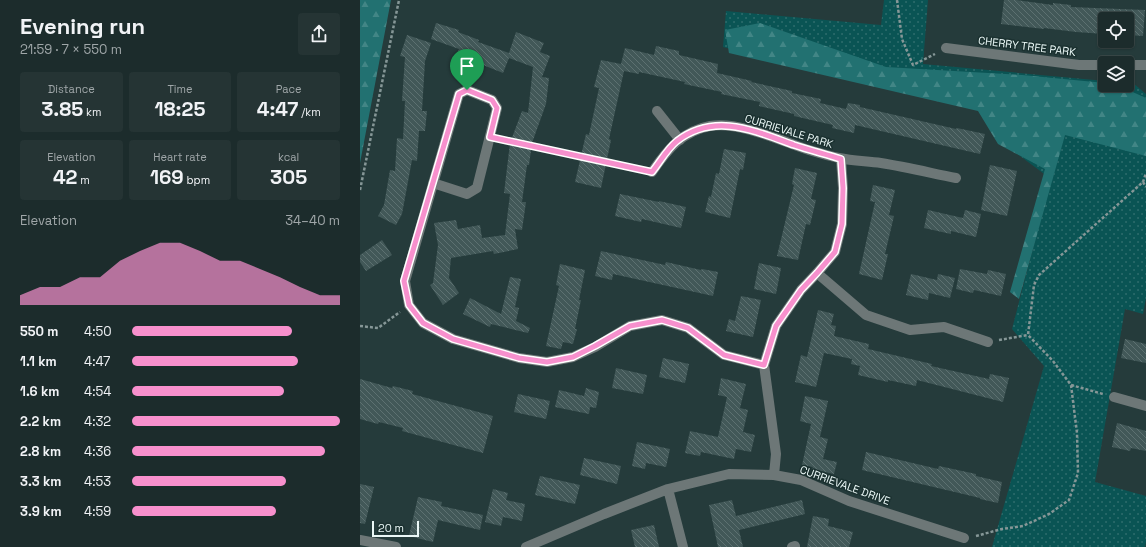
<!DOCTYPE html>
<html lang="en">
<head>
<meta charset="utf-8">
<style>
	:root { --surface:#1c2c2c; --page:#253434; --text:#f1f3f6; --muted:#a0a7a9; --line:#3a4848; --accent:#f790cd }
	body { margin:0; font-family:"Space Grotesk",sans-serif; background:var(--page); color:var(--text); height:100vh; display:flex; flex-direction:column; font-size:15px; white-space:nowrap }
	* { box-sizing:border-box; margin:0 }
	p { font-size:13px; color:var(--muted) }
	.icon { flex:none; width:22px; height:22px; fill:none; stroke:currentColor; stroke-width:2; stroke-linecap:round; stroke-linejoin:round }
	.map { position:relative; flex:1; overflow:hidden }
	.details { display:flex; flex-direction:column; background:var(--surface); width:360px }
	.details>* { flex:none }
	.tools { position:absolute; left:738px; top:12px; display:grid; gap:8px }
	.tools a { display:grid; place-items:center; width:36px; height:36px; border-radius:4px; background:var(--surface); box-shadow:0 1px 3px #0004,0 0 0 1px var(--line); font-size:20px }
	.scale { position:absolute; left:12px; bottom:10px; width:47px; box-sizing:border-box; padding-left:4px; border:2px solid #ebf8f7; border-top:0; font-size:11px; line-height:14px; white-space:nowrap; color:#ebf8f7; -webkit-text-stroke:3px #1b3130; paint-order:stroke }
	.pin { position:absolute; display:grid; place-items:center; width:34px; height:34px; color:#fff; margin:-41px -17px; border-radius:50% 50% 50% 0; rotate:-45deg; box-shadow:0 0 4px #0007 }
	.pin .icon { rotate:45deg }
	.round { display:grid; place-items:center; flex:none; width:42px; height:42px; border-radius:4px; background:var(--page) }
	.summary { display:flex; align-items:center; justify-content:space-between; height:68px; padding:0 20px }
	h1 { font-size:22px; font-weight:700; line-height:30px }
	.stats { display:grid; grid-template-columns:repeat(3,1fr); gap:6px; height:68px; padding:4px 20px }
	.stats div { display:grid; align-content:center; border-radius:4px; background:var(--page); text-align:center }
	.stats b { font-size:20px; font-weight:700 }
	.stats small { font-size:11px; font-weight:400 }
	.stats p { font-size:11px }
	.chart { height:112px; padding:8px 20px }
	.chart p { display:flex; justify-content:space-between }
	.chart svg { width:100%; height:72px; margin-top:4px; fill:var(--accent); opacity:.7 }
	ul { padding:0 20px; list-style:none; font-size:13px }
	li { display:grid; grid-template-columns:64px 48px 1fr; align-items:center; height:30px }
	li i { height:10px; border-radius:5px; background:var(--accent) }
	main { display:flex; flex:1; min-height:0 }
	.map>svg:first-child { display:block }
</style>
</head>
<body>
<main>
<section class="details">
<div class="summary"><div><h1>Evening run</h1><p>21:59 · 7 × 550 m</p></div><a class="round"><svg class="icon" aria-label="share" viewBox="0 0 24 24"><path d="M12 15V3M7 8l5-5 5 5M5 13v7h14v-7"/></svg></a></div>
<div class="stats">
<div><p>Distance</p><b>3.85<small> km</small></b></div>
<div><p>Time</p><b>18:25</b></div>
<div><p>Pace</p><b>4:47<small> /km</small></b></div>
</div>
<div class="stats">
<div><p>Elevation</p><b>42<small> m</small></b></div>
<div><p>Heart rate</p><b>169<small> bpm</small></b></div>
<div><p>kcal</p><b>305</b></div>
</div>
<div class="chart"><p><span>Elevation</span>34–40 m</p>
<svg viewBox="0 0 160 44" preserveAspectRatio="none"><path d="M0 44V38L10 33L20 33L30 27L40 27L50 17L60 11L70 6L80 6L90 11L100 17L110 17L120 22L130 27L140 33L150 38L160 38V44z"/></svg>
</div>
<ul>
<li><b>550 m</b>4:50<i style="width:77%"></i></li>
<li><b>1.1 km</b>4:47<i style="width:80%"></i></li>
<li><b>1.6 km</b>4:54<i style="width:73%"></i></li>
<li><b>2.2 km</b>4:32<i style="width:100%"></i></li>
<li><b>2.8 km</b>4:36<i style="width:93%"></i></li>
<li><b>3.3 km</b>4:53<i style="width:74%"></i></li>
<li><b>3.9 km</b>4:59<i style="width:69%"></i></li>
</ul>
</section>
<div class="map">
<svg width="786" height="547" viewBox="0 0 786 547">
	<defs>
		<pattern id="grass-dots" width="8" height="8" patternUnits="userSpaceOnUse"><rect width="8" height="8" fill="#0a5454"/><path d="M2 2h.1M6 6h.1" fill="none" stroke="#2e6d6d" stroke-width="1.8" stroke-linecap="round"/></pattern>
		<pattern id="forest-firs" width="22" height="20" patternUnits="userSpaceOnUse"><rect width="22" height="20" fill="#227171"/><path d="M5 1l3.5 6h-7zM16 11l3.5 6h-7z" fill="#428686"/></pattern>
		<pattern id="building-back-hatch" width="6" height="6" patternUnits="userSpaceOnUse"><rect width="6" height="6" fill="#425858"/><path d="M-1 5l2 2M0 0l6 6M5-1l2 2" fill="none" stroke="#5d7171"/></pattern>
	</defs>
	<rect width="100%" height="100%" fill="#253b3b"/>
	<path fill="url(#grass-dots)" d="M524,0h44l-5,64 182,17v4h22v-3l6,1 13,11v204l-3,16 -18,-5 -30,173 51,14v46l-1,5h-153l52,-181 -32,-37 39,-150 -50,-37 -19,-31 -259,-64 3,-36 155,14z"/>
	<path fill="url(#forest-firs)" d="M0,0h31l-31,163z
		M400,23l126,44 136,8 83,8v2h12l29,13v58l-81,-21 -46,164 -9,-7 35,-123 -47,-25 -20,-33 -249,-58 -4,-23z"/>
	<path fill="url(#building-back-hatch)" d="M644,0h12l37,5v-2l18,2v2l24,1 50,2 -2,26 -16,-1v-16h-22v15l-29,-2 -32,-4v1l-43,-5z
		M76,23l23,7 -1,2 21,8 -1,2 31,11 7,-21 28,11 -4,9 10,4 -8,21 7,1 -3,26 -14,39 -3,22h-2l-5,37h4l-4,28 -7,-1 3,20 -24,5 -1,-3 -42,7 -2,20 10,15 -16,12 -13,-20 3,-2 5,-38 -4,-22 22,-3 2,9 22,-4 2,13 23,-3 5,-41 -6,-1 6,-50 12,-32 6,2 5,-46 -24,-9 -6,15 -20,-8v-2l-26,-9 2,-5 -28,-10z
		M47,35l24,8 -6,18 -3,50h5l-2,20h-6l-2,30 -5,-1 -10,54 -6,11 -18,-9 6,-11 6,-35 5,1 2,-33 6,1 2,-38h-3l3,-44 -5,-1z
		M296,46l23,5v4l39,9 -1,9 35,8 -1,1 41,9v2l29,6 -1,4 26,6 2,-6 12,2v2l96,22 1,-1 28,6 -5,20 -125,-29 -1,8 -22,-5 1,-3 -39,-9v-2l-35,-8 1,-4 -39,-8 1,-2 -38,-8 1,-2 -46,-10v2l-15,-3 -15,68 2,1 -10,48 -26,-6 11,-48 3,1 10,-47 -5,-1 7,-27 20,4 4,-16 29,7z
		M364,149l22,4 -3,17 -3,-1 -10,49 -25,-6 4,-16 2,1 5,-24 3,1z
		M630,165l27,6 -10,45 -26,-6z
		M435,168l22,5 -6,26 5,1 -6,25 -4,-1 -8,36 -21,-4 17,-71 -2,-1z
		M513,185l22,5 -6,25 5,1 -9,38h3l-6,26 -23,-6 16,-72 -5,-1z
		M260,194l39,8v-1l27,6 -5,21 -39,-9 -1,3 -26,-6z
		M568,210l35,8 2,-8 16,4 -5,23 -25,-6v3l-27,-6z
		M22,240l10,15 -26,16 -6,-9v-7z
		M241,251l64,14 1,-3 35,8 1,-1 16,3 -5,24 -100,-22 -1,6 -17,-4z
		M399,263l22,5 -5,26 -22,-5z
		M200,264l25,6 -6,30h2l-6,29h2l-4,15 -10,-2 -2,7 -15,-3 13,-60 -3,-1z
		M600,269l27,5 1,-4 18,4 -5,22 -27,-6 -1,3 -17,-4z
		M551,274l26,6 1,-6 17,4 -5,20 -21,-5 -1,7 -22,-5z
		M150,277l11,2 -6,28 4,1 -3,13 14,7 -2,5 -37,-9 -1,3 -27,-13 7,-16 31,16z
		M381,296l20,4 -8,37 -27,-6 3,-12 6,2z
		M458,310l16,4 -3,11 5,1 -2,10 35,8 -1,5 64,15 -1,2 58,13 1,-5 19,4 -6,24 -86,-22 -1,6 -28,-6v2l-30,-7 2,-9 -9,-2 1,-5 -28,-6 -8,34 -21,-5 6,-27 6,2z
		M765,339l21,5v19l-25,-5z
		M303,358l26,6 -4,19 -26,-6z
		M256,368l31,7 -4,19 -31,-6z
		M361,378l25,6 -6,24 8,2 -5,22 12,3 -4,17 -15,-3 -2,10 -33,-7 -1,4 -15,-3 5,-22 28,6 9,-40 -9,-2z
		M0,379l32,9 1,-2 20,5 -1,3 81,22 -10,37 -81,-22 1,-3 -24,-6 -1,2 -18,-5z
		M226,388l13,4 -3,16 -6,-1 -1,7 -34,-7 4,-17 25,6z
		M158,394l32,7 -4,18 -32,-7z
		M445,396l23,5 -8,36 8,2 -5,20 14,3 -3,12 -22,-5 1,-2 -11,-2 9,-41 -11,-3z
		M757,423l29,8v20l-15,-3 -1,3 -18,-4z
		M277,442l33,7 -4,18 -20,-4 -1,6 -13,-3z
		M506,452l72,17 1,-3 37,8v2l26,6 -4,21 -18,-4v-1l-118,-28z
		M224,458l37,8 -4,18 -37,-9z
		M180,476l40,9 -5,19 -40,-9z
		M0,484l14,3 -9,37 -5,-1z
		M133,489l15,4 -2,7 19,4 -3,17 -19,-4 -2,9 -16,-4z
		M58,497l24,5 -1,4 42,9 -3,15 -42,-10 -5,22 -24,-6z
		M372,500l4,16 66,-16 3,14 -66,16 4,17h-25l-9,-42z
		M453,516l16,3 -1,7 25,6 -4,15h-42z
		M294,525l5,22h-24l-4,-17z"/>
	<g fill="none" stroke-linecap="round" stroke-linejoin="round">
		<path stroke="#869797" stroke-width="2.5" stroke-dasharray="3 2" stroke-linecap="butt" d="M537,0l5,39 11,26 22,-11
			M142,139l138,30
			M783,182l3,5
			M0,190l39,-190
			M0,326l18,2 22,-16
			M639,340l29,-5
			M711,385l32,9
			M616,536l26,-7 21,-3 26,-12 20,-14 9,-27 -1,-40 -6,-48 -18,-24 -25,-26 6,-50 5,-10 104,-93 3,-9"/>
		<path stroke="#6d7777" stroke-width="10" d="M586,48l133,17h26
			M767,65h19
			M297,111l23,29
			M292,172c15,-22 30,-41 58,-46 30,-5 71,15 99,24 10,3 20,6 30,8 14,3 28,3 42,5 25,4 50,10 75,15
			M73,183l34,11 10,-6 20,-80 -5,-8 -25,-10 -8,4 -54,187 4,24 14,18 30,16 66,19 28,4 26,-5 22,-10 35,-21 32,-6 26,8 36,27 40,10
			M457,273l49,42 44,15 34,-3 44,15
			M754,397l32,9
			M414,475l2,-21 -12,-89 12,-39 25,-36 16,-17 18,-21 7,-28 1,-36 -2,-29
			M308,489l15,58
			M0,540l36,7
			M166,547l78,-33 64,-25 61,-15 45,1 27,5 48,21 115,37
			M432,547l3,-1"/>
	</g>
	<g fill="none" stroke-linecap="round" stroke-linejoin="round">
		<g stroke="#fff" stroke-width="8">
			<path id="route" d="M107,90l25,10 5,8 -7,29 162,35c8,-10 15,-23 25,-31 38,-29 78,-10 117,4 15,5 31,9 47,14l2,29 -1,36 -7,28 -18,21 -16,17 -25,36 -12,39 -40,-10 -36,-27 -26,-8 -32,6 -35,20 -22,11 -26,5 -28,-4 -66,-19 -30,-16 -14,-18 -5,-24 55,-187z"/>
		</g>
		<use href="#route" stroke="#f790cd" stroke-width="5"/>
	</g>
	<g text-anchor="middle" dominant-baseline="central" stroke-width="3" stroke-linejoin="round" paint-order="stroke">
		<g font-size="11" fill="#ebf8f7" stroke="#1b3130">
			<text transform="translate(667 46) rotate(7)">CHERRY TREE PARK</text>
			<text transform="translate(429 131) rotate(17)">CURRIEVALE PARK</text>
			<text transform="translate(485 485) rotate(20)">CURRIEVALE DRIVE</text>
		</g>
	</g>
</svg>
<div class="tools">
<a><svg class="icon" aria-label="locate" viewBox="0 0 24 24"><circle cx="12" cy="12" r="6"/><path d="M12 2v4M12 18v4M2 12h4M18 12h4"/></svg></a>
<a><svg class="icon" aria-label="layers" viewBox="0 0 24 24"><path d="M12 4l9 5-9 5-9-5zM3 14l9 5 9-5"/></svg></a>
</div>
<div class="scale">20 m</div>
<div class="pin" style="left:107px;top:90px;background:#1e9e55"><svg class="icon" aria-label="arrive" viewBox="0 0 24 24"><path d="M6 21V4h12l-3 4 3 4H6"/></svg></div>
</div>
</main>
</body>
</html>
